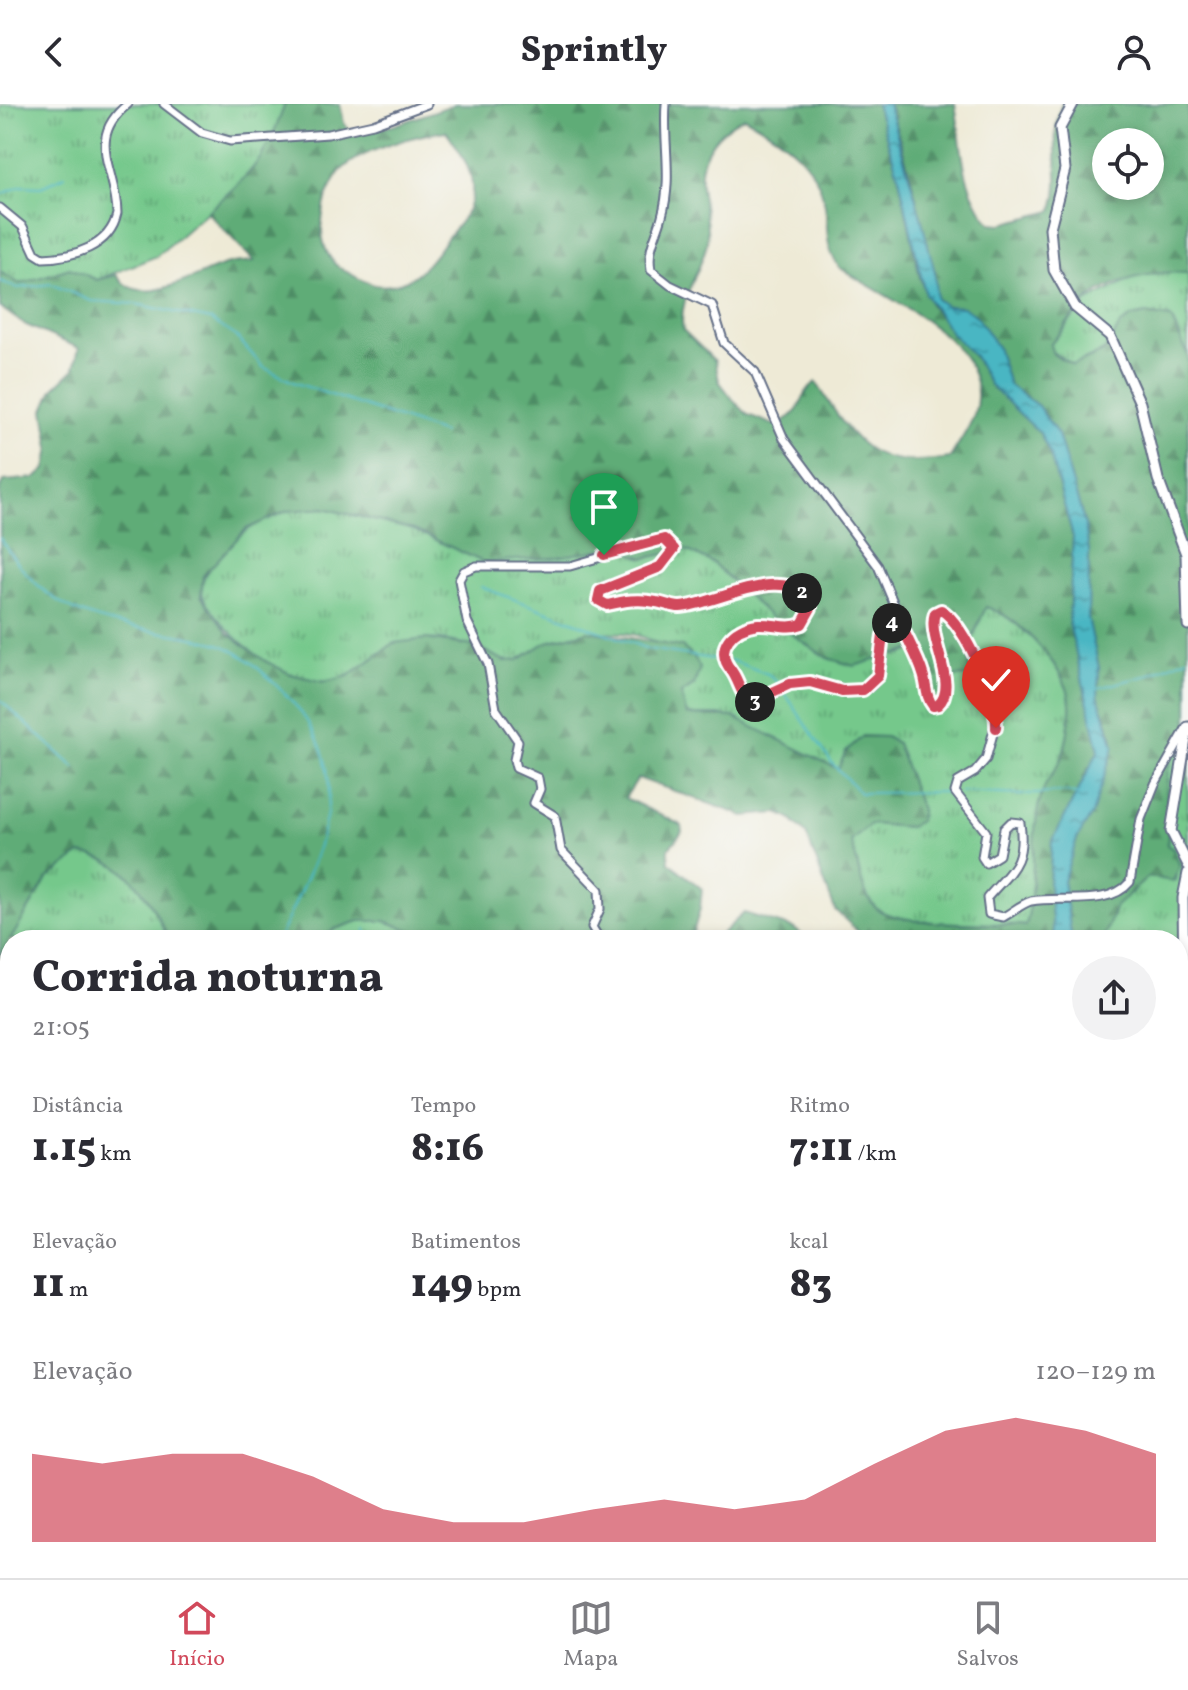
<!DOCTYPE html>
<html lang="pt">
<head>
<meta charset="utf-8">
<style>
	:root { --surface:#fff; --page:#f2f2f3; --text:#2b2b33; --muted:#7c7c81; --line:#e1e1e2; --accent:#d1495b }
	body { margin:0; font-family:Vollkorn,serif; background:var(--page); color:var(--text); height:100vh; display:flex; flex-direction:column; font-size:30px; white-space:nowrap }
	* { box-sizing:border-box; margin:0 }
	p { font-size:26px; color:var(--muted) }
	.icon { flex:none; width:44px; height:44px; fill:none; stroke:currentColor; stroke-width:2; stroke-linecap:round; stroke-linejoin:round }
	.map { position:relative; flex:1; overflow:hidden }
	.side { position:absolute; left:0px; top:826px; width:1188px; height:648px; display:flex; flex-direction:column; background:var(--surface); border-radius:32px 32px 0 0; box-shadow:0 4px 12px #0003 }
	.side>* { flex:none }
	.controls { position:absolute; left:1092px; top:24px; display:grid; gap:16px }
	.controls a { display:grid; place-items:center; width:72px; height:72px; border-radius:50%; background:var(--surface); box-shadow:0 4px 12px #0003; font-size:40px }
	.pin { position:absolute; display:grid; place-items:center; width:68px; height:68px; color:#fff; margin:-82px -34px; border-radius:50% 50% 50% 0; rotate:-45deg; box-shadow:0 0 8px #0007 }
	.pin .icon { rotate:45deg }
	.km { position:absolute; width:40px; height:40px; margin:-20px; border-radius:50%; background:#222; color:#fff; font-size:22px; line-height:40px; text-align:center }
	.round { display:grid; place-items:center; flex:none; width:84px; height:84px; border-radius:42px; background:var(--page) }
	.headline { display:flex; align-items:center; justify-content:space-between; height:136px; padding:0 32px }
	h1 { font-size:44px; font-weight:800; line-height:60px }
	.figures { display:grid; grid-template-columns:repeat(3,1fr); gap:12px; height:136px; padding:8px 32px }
	.figures div { display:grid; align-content:center }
	.figures b { font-size:40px; font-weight:800 }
	.figures small { font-size:22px; font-weight:400 }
	.figures p { font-size:22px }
	.chart { height:224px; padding:16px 32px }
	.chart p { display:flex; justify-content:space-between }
	.chart svg { width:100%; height:144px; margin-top:8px; fill:var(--accent); opacity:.7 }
	header { display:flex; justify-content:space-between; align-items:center; height:104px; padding:0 32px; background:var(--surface); font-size:36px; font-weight:800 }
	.menu { display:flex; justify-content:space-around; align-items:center; height:112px; border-top:2px solid var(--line); background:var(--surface); font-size:22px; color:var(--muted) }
	.menu a { display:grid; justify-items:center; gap:4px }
	.menu .on { color:var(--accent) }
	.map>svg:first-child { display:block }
</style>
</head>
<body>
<header><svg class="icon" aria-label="back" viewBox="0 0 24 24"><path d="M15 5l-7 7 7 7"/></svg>Sprintly<svg class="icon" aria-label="person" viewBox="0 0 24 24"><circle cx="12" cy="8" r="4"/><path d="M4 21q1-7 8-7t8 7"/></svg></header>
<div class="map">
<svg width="1188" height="1474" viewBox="0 0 1188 1474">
	<defs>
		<pattern id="grass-tufts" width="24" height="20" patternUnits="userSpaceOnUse" patternTransform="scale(2)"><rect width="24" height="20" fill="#74c88b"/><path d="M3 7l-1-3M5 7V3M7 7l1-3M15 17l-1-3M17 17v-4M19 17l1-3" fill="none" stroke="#5ea375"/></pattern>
		<pattern id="forest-firs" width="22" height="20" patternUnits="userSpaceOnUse" patternTransform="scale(2)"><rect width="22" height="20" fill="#5fac77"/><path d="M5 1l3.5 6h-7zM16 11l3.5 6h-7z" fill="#4e8c65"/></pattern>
		<pattern id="water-ripples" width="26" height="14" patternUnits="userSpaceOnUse" patternTransform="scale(2)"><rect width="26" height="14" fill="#48b6c3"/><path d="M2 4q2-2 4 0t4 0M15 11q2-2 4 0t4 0" fill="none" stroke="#3b94a2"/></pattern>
	</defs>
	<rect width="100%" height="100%" fill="#f6f6f2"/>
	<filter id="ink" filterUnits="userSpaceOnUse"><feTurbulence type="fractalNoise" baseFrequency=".0125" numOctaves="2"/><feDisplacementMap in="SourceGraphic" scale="16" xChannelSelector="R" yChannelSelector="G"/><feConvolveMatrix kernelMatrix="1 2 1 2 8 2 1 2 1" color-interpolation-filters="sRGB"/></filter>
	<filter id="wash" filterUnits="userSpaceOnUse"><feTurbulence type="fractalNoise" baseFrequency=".006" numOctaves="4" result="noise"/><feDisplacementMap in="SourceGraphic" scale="32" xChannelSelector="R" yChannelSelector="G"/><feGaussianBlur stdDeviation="1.8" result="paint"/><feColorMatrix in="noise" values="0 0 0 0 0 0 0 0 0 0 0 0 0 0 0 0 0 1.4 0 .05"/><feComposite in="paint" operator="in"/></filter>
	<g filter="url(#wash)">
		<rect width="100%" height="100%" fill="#eeead6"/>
		<path fill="url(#grass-tufts)" stroke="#487c74" stroke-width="2" d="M8,0h277l-12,34 -16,29 -19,18 -81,71 -60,24 -27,-12 -50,16 -20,-12v-166z
			M1168,167l20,2v82l-17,-37 -25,-4 -14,3 -28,34 -31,14 -22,-14 -1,-6 36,-43 46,-24z
			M324,404l90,22 69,32 133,-15 28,11 43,-8 26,13 21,20 152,69 14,3 15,-6 11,31 3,27 9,-1 13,-29 19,-2 -1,-29 17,-40c31,12 68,50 81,82 7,17 1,49 -4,67 -5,15 -20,27 -24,49 -8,40 -3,82 -13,122 -31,-6 -132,4 -152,-20 -14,-17 -16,-45 -23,-65l20,-17 39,3 11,-17 -5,-13 -70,-46 -4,15 -6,3 -116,-54h-34l-5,-21 13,-9c-12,-13 -27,-36 -42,-44 -25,-14 -75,-8 -101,0 -13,4 -24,17 -37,20 -13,2 -25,-10 -39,-14 -15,-5 -38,-9 -54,-7 -41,3 -42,23 -73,36 -52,23 -114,-34 -141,-72 -25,-36 50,-86 80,-93 12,-3 25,-2 37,-3z
			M1188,634v122l-5,-2 -1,126 -4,15v-59h-75l12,-34 33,-29 28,3 1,-5 -10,-30 2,-32 -4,-36 7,-19z
			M79,750c51,3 71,45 90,86h-159l37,-61z
			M359,817h26l52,19h-117l15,-11z
			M500,1464h66l-4,10h-92l9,-8 13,5z
			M682,1464h113c-20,10 -111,10 -140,10z
			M910,1464h86l5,10h-96z"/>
		<path fill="url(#forest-firs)" stroke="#3d6e6a" stroke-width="2" fill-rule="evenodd" d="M285,0h55l4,19 7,9 41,-6 63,-22h421l23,73 21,101 11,28 43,50 16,29 50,48 10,21 23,83 -4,86 30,127 -47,92 -3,43 5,55h-187l-32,-30 -29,-76 -15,-15 -13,-6 -34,3 -106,-38 -13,20 56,27 1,7 -13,16v14l33,27 -2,20 -9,31h-254l-52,-19h-26l-24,8 -15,11h-151c-18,-40 -40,-82 -89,-86l-33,25 -47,78v-469l4,-7 32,-3 10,-9 4,-21 -6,-38 9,-21 21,-20 5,-21 -55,-24 -24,-17v-35l20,12 50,-16 27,12 19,-5c26,37 81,-3 112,-11 8,-2 18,-2 26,-3l-47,-49c45,-40 57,-49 78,-108zM744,13c40,21 78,47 82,97 2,21 0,34 13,53 44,32 159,74 135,148 -5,14 -16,29 -24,43 -81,12 -94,-13 -134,-76 -22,16 -6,30 -42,43l-26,-10 -13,-13 -16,-21 -4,-20 -32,-31c-6,-33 19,-57 24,-88 3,-27 -12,-55 -4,-81 7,-20 23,-35 41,-44zM446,27c22,30 41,61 10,96 -14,16 -29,44 -49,53 -20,9 -33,7 -51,-3 -7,-4 -16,-8 -21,-13 -22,-24 -13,-68 4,-91 17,-22 81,-39 107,-42zM324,404l90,22 69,32 69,-4 64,-11 28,11 43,-8 26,13 68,64 46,31 27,8 21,-6 14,-10 6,5 20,-6 11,31 -2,25 14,1 13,-29 19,-1 -1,-31 17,-38c31,9 68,50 81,81 7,17 1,49 -4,67 -5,14 -20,27 -24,49 -9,39 -3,81 -13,122 -30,-4 -133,2 -152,-20 -14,-16 -16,-45 -23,-65l20,-17 39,3 10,-7 1,-10 -24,-67 -11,-6 -23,-1 -17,15 -8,18 -105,-52 -46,-2 -6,-21 13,-9 6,-17 -6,-11 -12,-10 -94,-16 -41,11 -29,18 -13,1 -31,-15 -48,-7 -32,4 -46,33 -24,6 -33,-8 -26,-13 -37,-28 -27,-37 2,-20 43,-47 41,-18z
			M888,0h67c8,43 5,84 36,119l11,1 50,-13c13,-34 -5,-71 10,-107h126v169c-32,-3 -76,6 -102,28 -9,9 -27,33 -36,44l3,9 20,11 31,-13 17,-28 11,-7 14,-3 25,4 17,37v383c-35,25 -15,71 -21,107l6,4 7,17 -7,15 -25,-4 -32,29 -13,34h-31l-9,-59 14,-42 18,-37 18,-63 -15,-44 1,-27 -11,-50 1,-67 -4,-26 -27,-90 -20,-29 -29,-21 -12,-38 -21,-31 -37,-13c-8,-12 -5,-33 -9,-48 -12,-50 -24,-102 -42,-151zM1106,38h44v44h-44z
			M744,809l49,15 16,12h-94z
			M0,899l10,10v141l-10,1z
			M1178,923l10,3v162l-10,-13z
			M1188,1128v130l-10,-19v-90z
			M1178,1257l10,15v202h-55l3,-10h42z
			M0,1331l10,12v102l-10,5z
			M98,1464h285l3,10h-286z
			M566,1464h116l-27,10h-93z
			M795,1464h115l1,2 -6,8h-141l27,-6z"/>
		<path fill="url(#water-ripples)" stroke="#327290" stroke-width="2" d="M876,0h12l32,109 15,60 1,26 10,7 17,1 13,9 21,31 12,38 29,21 20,29 27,90 4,26 -1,67 11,50 -1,27 16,51 -22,68 -15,25 -14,42 9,59h-18l-5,-55 3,-43 47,-92 -30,-127 4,-86 -23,-83 -10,-21 -50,-48 -16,-29 -22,-22 -27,-40 -26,-117z"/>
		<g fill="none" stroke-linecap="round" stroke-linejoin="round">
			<path stroke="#48b6c3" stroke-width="2" d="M0,91l21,-9 20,1 24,-11
				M0,177l17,7 34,-4 40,17 45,3 75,16 25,16 27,31 30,15 150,51
				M0,434c47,73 84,81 165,95 20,3 40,6 59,13 21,8 42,29 57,44 85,83 39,158 -2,248
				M481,483l167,62 71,11
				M730,556l38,14 11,10
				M1098,584l47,-12 42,-18
				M784,588l48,71 28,30 90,-1
				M0,596l75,68
				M961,688l59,3 47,-3 12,3
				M366,825l1,11
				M0,1197l10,-5
				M0,1246l10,8
				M531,1464l14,3
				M492,1474l11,-10
				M540,1474l7,-10"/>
			<path stroke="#48b6c3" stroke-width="12" d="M1178,1237l10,20"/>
		</g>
	</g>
	<g filter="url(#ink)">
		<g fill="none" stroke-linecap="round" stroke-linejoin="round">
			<g stroke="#657088" stroke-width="11">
				<path id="minor" d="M164,0l38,29 28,8 98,-7 45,-10 54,-20
					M666,0c-3,39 7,74 -4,112 -5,20 -15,32 -11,54l19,15 42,20 12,38 31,29 29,67 94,127 46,110 6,26 8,3c22,-19 -13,-66 -3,-92l6,-3 17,16 35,73 4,20 -11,40 -11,13 -17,10 -3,10 31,40 -4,25 4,6 13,-8 5,-26 7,-7 9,1c6,41 -10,48 -33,75l2,16 14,3c10,-5 18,-13 28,-16 29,-6 78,7 99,-19l11,-63 14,-35 32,-57
					M0,104l23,19 12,26 8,5c30,-1 67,-11 74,-44 0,-44 -33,-75 11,-110
					M600,836l-8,-13 8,-18 -1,-19 -38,-40 -6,-34 -21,-13 6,-14 -2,-11 -22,-10 -2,-8 4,-19 -22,-32 -8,-45 -21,-43 -8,-41 5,-9 12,-5h94l94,-27 10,10 -14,18 -54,20 -6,4 -2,9 9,5c17,-4 31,-7 49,-3 8,1 16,5 25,5 32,-1 114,-51 130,1l-9,16c-15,6 -28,-1 -44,0 -25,3 -45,24 -27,46 8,10 9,25 20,32 17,-2 29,-20 58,-20 23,1 55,24 69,-6 8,-16 1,-34 8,-49l6,-5 9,2
					M430,1464l3,10
					M899,1464l3,10
					M651,1474l15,-10"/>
			</g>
			<g stroke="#657088" stroke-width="13">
				<path id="tertiary" d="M1073,0l-13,24 5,41 -15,59 4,42 21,37 35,29 30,67 18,76 28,75 2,71
					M1188,623l-17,104 17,34
					M1178,907l6,-31 -1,-82 5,-25
					M1178,917l2,46 8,39"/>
			</g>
			<use href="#minor" stroke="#fff" stroke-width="7"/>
			<use href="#tertiary" stroke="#fff" stroke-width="9"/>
		</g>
	</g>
	<g fill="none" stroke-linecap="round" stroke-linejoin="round" filter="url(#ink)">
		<g stroke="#fff" stroke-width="16">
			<path id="route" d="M604,451l60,-16 10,10 -14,18 -60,24 -2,9 9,5c17,-4 31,-7 49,-3 8,1 16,5 24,5 33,-1 115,-50 131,1l-9,16c-15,6 -28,-1 -44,0 -25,3 -45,24 -27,46 8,10 9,25 20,32l39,-18 20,-2 32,9 21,-1 15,-14 5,-41 9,-13 9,2c7,17 17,33 22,50 4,11 2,22 10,32l5,-1c22,-20 -12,-66 -3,-92l6,-3c24,13 57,92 55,118"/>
		</g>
		<use href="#route" stroke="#d1495b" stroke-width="10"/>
	</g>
</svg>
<div class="controls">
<a><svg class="icon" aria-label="locate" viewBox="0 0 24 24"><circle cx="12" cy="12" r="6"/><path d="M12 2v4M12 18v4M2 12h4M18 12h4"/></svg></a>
</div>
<div class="pin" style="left:604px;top:451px;background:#1e9e55"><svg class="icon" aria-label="arrive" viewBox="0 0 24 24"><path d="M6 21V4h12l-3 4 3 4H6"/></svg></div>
<div class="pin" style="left:996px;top:624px;background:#d93025"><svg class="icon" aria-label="check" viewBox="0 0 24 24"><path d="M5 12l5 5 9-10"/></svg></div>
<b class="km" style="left:802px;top:489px">2</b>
<b class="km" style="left:755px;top:598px">3</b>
<b class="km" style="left:892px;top:519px">4</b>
<section class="side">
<div class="headline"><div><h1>Corrida noturna</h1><p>21:05</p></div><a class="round"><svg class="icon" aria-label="share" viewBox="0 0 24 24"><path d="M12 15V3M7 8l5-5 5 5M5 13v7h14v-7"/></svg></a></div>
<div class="figures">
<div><p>Distância</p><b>1.15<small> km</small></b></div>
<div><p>Tempo</p><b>8:16</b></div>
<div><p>Ritmo</p><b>7:11<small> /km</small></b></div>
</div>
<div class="figures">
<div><p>Elevação</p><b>11<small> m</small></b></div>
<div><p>Batimentos</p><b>149<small> bpm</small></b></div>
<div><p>kcal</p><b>83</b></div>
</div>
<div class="chart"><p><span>Elevação</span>120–129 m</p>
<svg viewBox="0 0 160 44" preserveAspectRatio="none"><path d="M0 44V17L10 20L20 17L30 17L40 24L50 34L60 38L70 38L80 34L90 31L100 34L110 31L120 20L130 10L140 6L150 10L160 17V44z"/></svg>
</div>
</section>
</div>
<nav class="menu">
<a class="on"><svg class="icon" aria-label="home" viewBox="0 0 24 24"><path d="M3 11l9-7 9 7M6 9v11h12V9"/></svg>Início</a>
<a><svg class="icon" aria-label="map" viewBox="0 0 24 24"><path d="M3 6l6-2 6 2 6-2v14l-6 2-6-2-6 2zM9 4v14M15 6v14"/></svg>Mapa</a>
<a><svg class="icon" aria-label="saved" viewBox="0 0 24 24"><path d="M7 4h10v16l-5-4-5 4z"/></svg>Salvos</a>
</nav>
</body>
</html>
